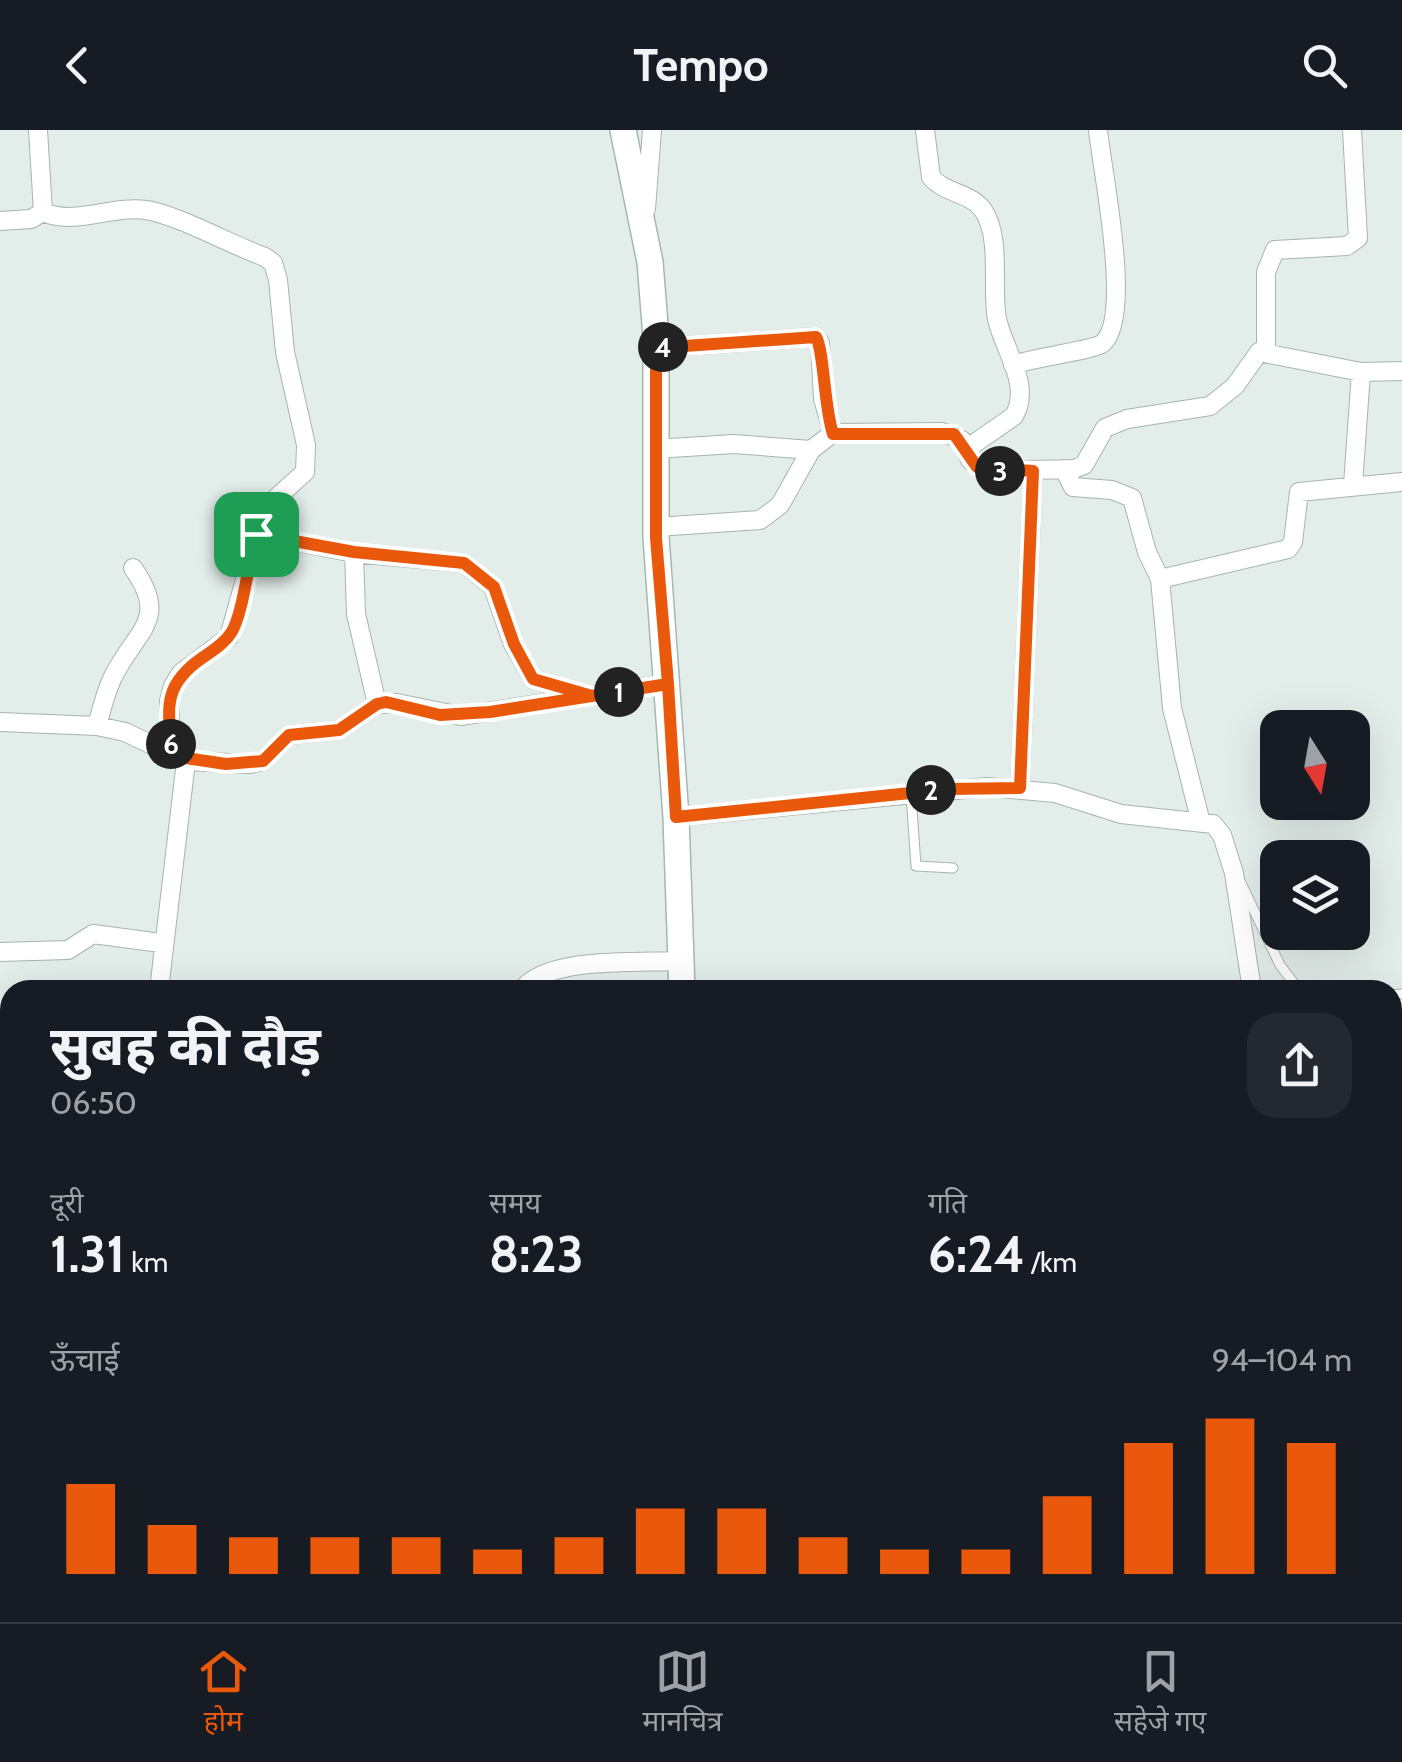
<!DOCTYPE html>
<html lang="hi">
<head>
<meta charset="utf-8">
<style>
	:root { --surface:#171b24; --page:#242831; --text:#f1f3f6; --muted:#9ea1a6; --line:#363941; --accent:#ea580c }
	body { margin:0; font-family:Cabin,"Noto Sans Devanagari",sans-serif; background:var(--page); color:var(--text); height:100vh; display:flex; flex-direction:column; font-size:38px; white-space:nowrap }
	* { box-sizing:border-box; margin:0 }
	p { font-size:32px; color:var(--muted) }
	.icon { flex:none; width:55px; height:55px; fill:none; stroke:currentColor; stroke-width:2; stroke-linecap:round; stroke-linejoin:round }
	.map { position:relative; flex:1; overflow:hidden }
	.panel { position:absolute; left:0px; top:850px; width:1402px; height:642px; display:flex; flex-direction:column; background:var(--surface); border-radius:30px 30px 0 0; box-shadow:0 10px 40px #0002 }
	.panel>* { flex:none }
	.needle { width:65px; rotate:169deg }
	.fabs { position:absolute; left:1260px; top:580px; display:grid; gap:20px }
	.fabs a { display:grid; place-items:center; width:110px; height:110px; border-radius:20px; background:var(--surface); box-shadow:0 10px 40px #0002; font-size:50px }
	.pin { position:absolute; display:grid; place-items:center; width:85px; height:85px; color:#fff; margin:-42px; border-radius:20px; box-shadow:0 5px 15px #0006 }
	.km { position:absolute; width:50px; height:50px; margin:-25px; border-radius:50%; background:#222; color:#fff; font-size:28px; line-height:50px; text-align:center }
	.round { display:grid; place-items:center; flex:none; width:105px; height:105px; border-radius:30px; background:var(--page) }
	.summary { display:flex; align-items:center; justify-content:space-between; height:170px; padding:0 50px }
	h1 { font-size:55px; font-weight:700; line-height:75px }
	.metrics { display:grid; grid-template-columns:repeat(3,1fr); gap:15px; height:170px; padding:10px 50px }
	.metrics div { display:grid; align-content:center }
	.metrics b { font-size:50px; font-weight:700 }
	.metrics small { font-size:28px; font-weight:400 }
	.metrics p { font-size:28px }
	.chart { height:280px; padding:20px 50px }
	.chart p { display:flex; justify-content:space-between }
	.chart svg { width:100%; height:180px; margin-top:10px; stroke:var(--accent); stroke-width:6 }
	header { display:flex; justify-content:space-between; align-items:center; height:130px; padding:0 50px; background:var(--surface); font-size:45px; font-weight:700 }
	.dock { display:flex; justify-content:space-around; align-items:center; height:140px; border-top:2px solid var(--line); background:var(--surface); font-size:28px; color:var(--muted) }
	.dock a { display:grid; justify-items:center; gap:5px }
	.dock .selected { color:var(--accent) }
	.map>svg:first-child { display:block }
</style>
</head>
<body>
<header><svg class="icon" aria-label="back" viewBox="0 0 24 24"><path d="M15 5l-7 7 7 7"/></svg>Tempo<svg class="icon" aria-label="search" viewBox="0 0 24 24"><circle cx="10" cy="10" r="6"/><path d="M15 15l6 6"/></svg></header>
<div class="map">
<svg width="1402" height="1492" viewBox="0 0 1402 1492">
	<rect width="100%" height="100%" fill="#e3ede9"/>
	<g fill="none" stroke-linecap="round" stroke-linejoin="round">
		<g stroke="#a6b5b0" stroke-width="11">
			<path id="lane" d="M911,665l5,71 37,2
				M1241,753l39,82 19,25
				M1392,865l10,-1
				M942,1492l9,-10"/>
		</g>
		<g stroke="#a6b5b0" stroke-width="20">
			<path id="street" d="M925,0l6,47c14,17 39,15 52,33 19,28 8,77 14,109 7,32 35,66 17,97l-49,34
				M646,79l6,-79
				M43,82c32,14 69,-7 103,-2 32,5 85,35 119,47l8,6 5,17 7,72 21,93 -1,27 -40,36 -36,129 -48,36 -8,13 -4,15 3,55
				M0,91l31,-2 12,-7 -5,-82
				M656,218l160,-11 4,6 3,56 10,34
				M1266,221v-79l9,-22 72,-4 11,-8 -6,-108
				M1013,235c18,-7 82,-15 90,-22 30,-27 -1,-172 -5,-213
				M655,319l79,-5 77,6
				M1064,339l9,18 39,3 20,8 15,54 13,27
				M1353,355l8,-113
				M656,397l104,-7 20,-15 31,-55 22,-17 109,-1 20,8 8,20 17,11 87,-2 10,-4 21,-37 22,-9 83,-13 25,-20 24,-34 102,20 41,-1
				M256,404l98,19 110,10 29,24 20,57 20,35 49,15
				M354,423l2,61 21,90
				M0,592l97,4 28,6 61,29 64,3 13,-3 26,-26 50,-5 38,-26 20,-1 64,13 206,-32
				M97,596c5,-18 9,-37 18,-53 23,-44 54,-54 18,-105
				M1020,658l13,-317
				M676,687l311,-30 68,6 66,21 92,10 9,11 12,38 18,117
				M1200,689l-28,-111 -12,-129 128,-30 5,-7 6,-50 103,-10
				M0,822l68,-2 25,-16 68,9
				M159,860l27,-229
				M522,860c25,-34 118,-27 158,-29
				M1392,1117l10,15
				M0,1195l10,-1
				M1392,1409l10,-2
				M93,1492l3,-10
				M1003,1492l33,-10"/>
		</g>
		<g stroke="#a2b9b2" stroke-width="28">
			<path id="secondary" d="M623,0l27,132 6,75v200l20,280 6,173
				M732,1482l1,10"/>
		</g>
		<use href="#lane" stroke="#fff" stroke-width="9"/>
		<use href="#street" stroke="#fff" stroke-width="18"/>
		<use href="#secondary" stroke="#fff" stroke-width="25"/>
	</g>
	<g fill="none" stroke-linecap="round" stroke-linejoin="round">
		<g stroke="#fff" stroke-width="20">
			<path id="route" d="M256,404l98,18 110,11 30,24 20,57 19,35 59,17 76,-12 8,133 273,-28 71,-1 13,-317 -56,-4 -23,-33h-121c-9,-27 -9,-84 -17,-97l-160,11v190l12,146 -178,28 -50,3 -54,-13 -9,2 -38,26 -50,5 -26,26 -37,3 -54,-8c-3,-45 -12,-69 30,-98 10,-7 22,-14 29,-25 12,-18 18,-75 25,-99"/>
		</g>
		<use href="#route" stroke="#ea580c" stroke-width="12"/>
	</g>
</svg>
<div class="fabs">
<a><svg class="needle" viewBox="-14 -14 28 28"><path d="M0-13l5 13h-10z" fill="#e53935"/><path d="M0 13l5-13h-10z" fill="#9ea1a6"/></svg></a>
<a><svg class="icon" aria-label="layers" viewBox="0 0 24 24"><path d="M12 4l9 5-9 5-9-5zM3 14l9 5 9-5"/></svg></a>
</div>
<div class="pin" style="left:256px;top:404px;background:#1e9e55"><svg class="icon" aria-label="arrive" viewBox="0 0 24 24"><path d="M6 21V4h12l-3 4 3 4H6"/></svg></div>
<b class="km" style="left:619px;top:562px">1</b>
<b class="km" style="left:931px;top:660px">2</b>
<b class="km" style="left:1000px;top:341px">3</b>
<b class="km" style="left:663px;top:217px">4</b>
<b class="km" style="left:171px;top:614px">6</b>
<section class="panel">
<div class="summary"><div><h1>सुबह की दौड़</h1><p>06:50</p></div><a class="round"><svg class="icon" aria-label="share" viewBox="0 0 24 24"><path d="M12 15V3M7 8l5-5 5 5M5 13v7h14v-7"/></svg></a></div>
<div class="metrics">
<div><p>दूरी</p><b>1.31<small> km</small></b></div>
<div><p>समय</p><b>8:23</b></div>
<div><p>गति</p><b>6:24<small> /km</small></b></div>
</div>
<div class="chart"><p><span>ऊँचाई</span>94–104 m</p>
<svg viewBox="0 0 160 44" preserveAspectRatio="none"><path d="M5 44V22M15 44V32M25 44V35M35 44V35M45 44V35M55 44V38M65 44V35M75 44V28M85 44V28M95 44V35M105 44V38M115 44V38M125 44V25M135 44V12M145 44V6M155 44V12"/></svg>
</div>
</section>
</div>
<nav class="dock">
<a class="selected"><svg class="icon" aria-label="home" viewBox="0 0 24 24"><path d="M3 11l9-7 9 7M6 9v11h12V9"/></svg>होम</a>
<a><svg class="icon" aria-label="map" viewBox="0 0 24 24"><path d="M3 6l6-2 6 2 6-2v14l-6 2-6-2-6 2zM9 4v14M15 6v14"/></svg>मानचित्र</a>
<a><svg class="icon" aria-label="saved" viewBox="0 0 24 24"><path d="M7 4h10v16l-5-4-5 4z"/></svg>सहेजे गए</a>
</nav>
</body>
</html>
